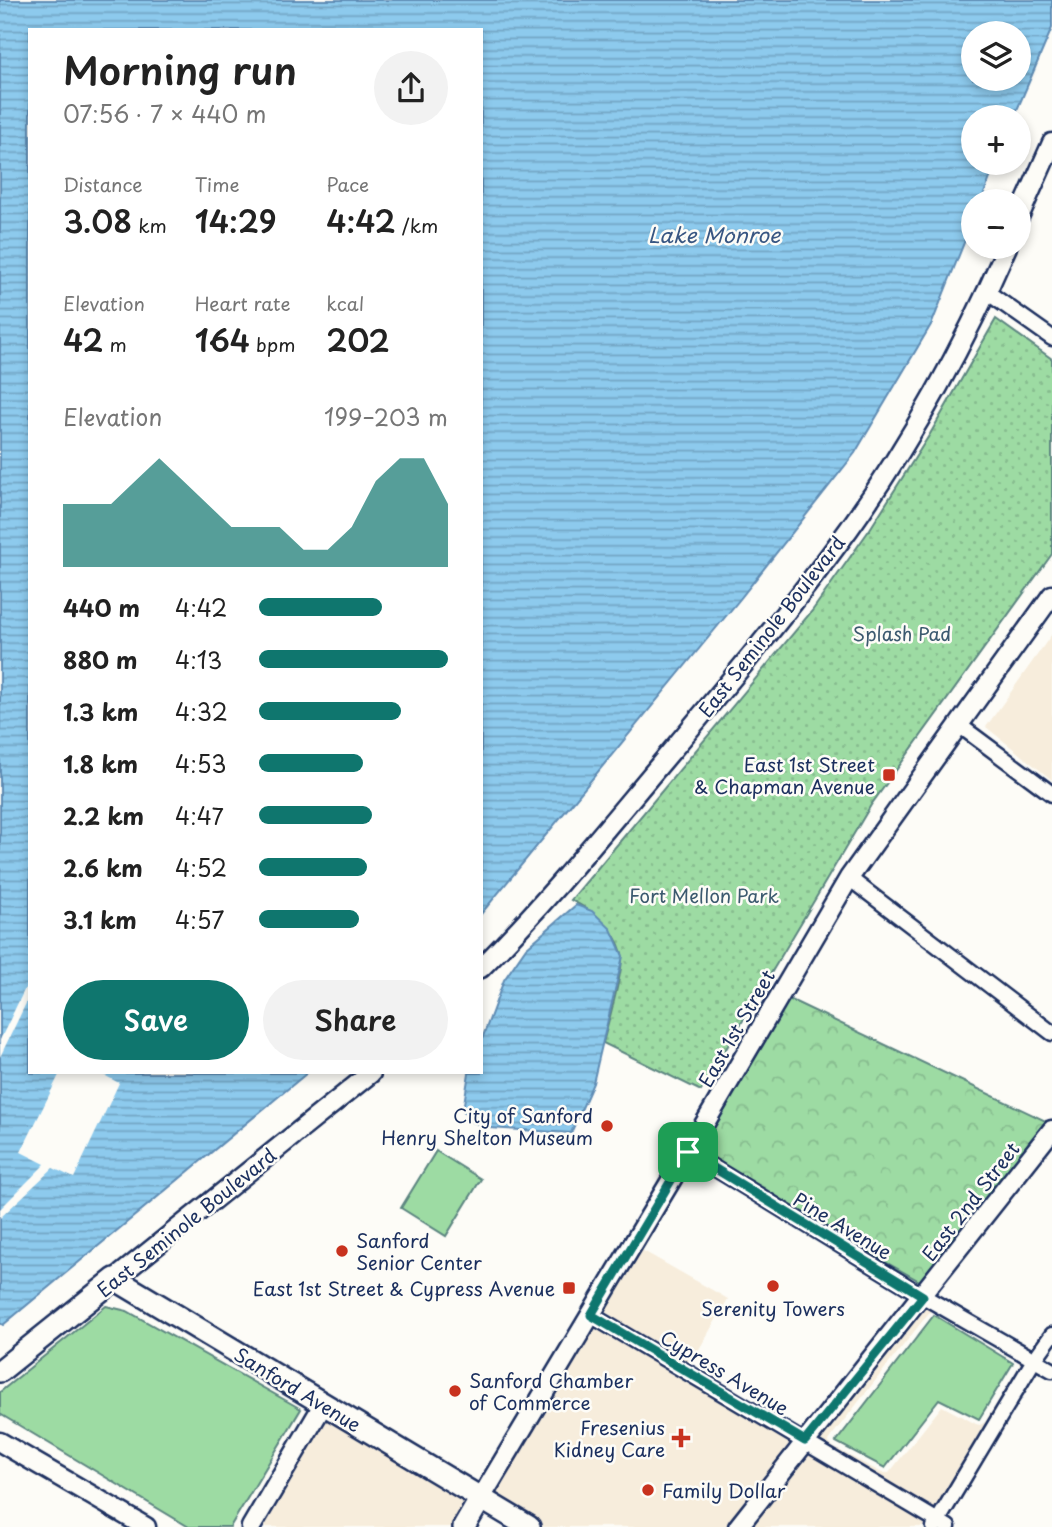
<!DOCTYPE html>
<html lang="en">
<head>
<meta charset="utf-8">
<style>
	:root { --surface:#fff; --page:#f2f2f2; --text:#222; --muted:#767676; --accent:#0f766e }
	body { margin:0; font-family:"Playpen Sans",sans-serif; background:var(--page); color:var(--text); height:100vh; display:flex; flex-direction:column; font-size:26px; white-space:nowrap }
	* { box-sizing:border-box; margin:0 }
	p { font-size:23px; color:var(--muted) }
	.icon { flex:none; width:38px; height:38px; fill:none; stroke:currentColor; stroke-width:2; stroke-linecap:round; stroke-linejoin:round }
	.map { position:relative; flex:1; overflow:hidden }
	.side { position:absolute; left:28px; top:28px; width:455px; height:1046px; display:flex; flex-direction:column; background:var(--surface); border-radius:0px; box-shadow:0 4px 10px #0003 }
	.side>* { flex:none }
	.buttons { position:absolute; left:961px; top:21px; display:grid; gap:14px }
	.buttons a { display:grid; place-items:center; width:70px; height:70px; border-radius:50%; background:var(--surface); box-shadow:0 4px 10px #0003; font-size:35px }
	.pin { position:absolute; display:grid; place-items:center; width:60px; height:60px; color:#fff; margin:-30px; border-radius:14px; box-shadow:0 4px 10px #0006 }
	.round { display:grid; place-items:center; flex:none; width:74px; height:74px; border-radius:37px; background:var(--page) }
	.headline { display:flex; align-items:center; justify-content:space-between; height:119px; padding:0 35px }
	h1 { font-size:38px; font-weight:600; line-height:52px }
	.figures { display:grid; grid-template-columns:repeat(3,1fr); gap:10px; height:119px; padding:7px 35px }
	.figures div { display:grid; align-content:center }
	.figures b { font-size:30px; font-weight:600 }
	.figures small { font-size:19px; font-weight:400 }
	.figures p { font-size:19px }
	.chart { height:196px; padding:14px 35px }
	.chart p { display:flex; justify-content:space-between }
	.chart svg { width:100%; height:126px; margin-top:7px; fill:var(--accent); opacity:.7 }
	.action { display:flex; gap:14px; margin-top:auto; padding:14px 35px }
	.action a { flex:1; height:80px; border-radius:42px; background:var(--accent); color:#fff; font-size:28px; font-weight:600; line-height:80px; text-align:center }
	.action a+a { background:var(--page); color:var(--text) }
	ul { padding:0 35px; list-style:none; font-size:23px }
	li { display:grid; grid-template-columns:112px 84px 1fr; align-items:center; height:52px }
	li i { height:18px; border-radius:9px; background:var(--accent) }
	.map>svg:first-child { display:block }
</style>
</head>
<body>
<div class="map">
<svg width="1052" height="1527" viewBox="0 0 1052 1527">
	<defs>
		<pattern id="forest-crowns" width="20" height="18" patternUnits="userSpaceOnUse" patternTransform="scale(1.75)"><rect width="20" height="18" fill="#9ddba3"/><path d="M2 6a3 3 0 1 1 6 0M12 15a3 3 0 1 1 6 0" fill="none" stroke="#87bc8f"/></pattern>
		<pattern id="park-dots" width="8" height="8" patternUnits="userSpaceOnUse" patternTransform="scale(1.75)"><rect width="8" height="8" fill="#9ddba3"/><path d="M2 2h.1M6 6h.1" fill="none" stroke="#87bc8f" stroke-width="1.8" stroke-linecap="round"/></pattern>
		<pattern id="water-rules" width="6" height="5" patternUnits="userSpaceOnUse" patternTransform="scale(1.75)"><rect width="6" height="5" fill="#8dcaed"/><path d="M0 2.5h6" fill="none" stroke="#72a4c3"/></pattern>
	</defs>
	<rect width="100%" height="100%" fill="#fdfcf7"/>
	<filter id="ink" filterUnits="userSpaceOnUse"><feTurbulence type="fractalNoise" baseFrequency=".0143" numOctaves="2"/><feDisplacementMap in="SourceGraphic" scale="14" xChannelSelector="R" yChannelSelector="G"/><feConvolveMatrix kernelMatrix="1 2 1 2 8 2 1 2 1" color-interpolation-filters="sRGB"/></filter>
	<g filter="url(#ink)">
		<path fill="#f7eddc" d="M1052,634v146l-66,-53z
			M640,1249l88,50 -38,66 -89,-52z
			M925,1305l7,4 -102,129 -1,5 4,4 49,26h7l53,-67 34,18 4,1 5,-3 35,-57 -4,-7 -26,-15 34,19 -90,149 -118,-71z
			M594,1325l200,118 -66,84h-186l-51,-31z
			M326,1415l145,85 -16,27h-195z
			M807,1451l120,72 -3,4h-176z"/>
		<path fill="#9ddba3" stroke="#5c8580" stroke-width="2" d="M436,1151l45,28 -35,57 -45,-28z
			M106,1306l21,5 174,98 -71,118h-41l-189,-113v-22z
			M934,1315l79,48 -34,56 -40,-20 -54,69 -49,-26z"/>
		<path fill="url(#forest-crowns)" stroke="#5c8580" stroke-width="2" d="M787,998l261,124 -125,161 -86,-48 -139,-85z"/>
		<path fill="url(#park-dots)" stroke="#5c8580" stroke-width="2" d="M996,319l56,40v195l-181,251 -170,286 -98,-48c4,-16 22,-78 19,-90 -8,-27 -28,-41 -51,-53l241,-289 58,-82 60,-95z"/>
		<path fill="url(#water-rules)" stroke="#5f8cb4" stroke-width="2" fill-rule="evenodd" d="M0,0h1052v28l-38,89h-41v46h23l-15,38h-8v19l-41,103 -77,130 -115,146 -259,315v-884h-451v1043h277l-304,252 -3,-2zM973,33h45v46h-45z
			M576,905l16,6 19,18 12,27 -30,127 -22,50 -82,-5 -17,-6 -9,-12 6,-37h12v-31l23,-62 22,-32z"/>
		<path fill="#fdfcf7" d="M30,978v17l-30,62v-17z
			M60,1073h40l19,10 -45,95 -21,-10 -53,50v-9l45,-45 -24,-12z"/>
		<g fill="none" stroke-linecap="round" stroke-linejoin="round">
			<g stroke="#1b2f5e" stroke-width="19">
				<path id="minor" d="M987,292l65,46
					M959,725l93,69
					M849,878l203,155
					M688,1152l235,144 129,74
					M591,1315l357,212
					M934,1527l100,-167 18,-25"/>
			</g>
			<g stroke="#1b2f5e" stroke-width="23">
				<path id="tertiary" d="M1018,219l34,-76
					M481,968c65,-65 123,-137 182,-207 64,-76 128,-152 186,-232 62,-87 115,-184 158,-282
					M115,1279l256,-206
					M0,1442l146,85
					M481,1498l207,-346 161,-274 203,-283
					M251,1527l72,-122
					M738,1527l314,-397"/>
			</g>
			<g stroke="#1b2f5e" stroke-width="26">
				<path id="secondary" d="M0,1371l115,-92 414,248
					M464,1527l17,-29"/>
			</g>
			<use href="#minor" stroke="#fdfcf7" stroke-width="14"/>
			<use href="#tertiary" stroke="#fdfcf7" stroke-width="18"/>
			<use href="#secondary" stroke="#fdfcf7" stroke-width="21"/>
		</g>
	</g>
	<g fill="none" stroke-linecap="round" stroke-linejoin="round" filter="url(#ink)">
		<g stroke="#fff" stroke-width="14">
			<path id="route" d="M688,1152l235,144 -118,145 -214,-126z"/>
		</g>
		<use href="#route" stroke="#0f766e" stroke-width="9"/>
	</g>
	<g fill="#c8321e" stroke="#fdfcf7" stroke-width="2.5">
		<rect x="882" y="768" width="14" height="14" rx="3.5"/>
		<circle cx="607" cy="1126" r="7"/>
		<circle cx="342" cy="1251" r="7"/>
		<circle cx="773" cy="1286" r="7"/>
		<rect x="562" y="1281" width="14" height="14" rx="3.5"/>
		<circle cx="455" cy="1391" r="7"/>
		<path d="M677.5 1427.5h7v7h7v7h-7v7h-7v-7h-7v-7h7z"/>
		<circle cx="648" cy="1490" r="7"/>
	</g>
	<g text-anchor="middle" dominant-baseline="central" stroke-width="5" stroke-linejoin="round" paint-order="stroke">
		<g font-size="19" fill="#1b2f5e" stroke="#fdfcf7">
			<text transform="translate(771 626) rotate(-52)">East Seminole Boulevard</text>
			<text transform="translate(736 1028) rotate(-60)">East 1st Street</text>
			<text transform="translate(970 1201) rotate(-52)">East 2nd Street</text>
			<text transform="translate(186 1222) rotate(-39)">East Seminole Boulevard</text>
			<text transform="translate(843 1225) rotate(31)">Pine Avenue</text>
			<text transform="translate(725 1372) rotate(31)">Cypress Avenue</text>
			<text transform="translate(298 1389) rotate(31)">Sanford Avenue</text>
		</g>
		<g font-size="19" fill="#3c5a6f" stroke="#fdfcf7">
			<text x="902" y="633">Splash Pad</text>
			<text x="704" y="895">Fort Mellon Park</text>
		</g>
		<g font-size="19" fill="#1b2f5e" stroke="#fdfcf7" text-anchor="end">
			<text x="875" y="764">East 1st Street<tspan x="875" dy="22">&amp; Chapman Avenue</tspan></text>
			<text x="593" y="1115">City of Sanford<tspan x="593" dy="22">Henry Shelton Museum</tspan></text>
			<text x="356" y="1240" text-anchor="start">Sanford<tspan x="356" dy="22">Senior Center</tspan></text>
			<text x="555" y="1288">East 1st Street &amp; Cypress Avenue</text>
			<text x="773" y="1308" text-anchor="middle">Serenity Towers</text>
			<text x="469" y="1380" text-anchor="start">Sanford Chamber<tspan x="469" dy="22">of Commerce</tspan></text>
			<text x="665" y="1427">Fresenius<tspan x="665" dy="22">Kidney Care</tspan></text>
			<text x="662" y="1490" text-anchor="start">Family Dollar</text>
		</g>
		<g font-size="21" font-style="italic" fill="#385682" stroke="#fdfcf7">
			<text x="714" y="234">Lake Monroe</text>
		</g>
	</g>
</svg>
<div class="buttons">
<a><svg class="icon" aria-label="layers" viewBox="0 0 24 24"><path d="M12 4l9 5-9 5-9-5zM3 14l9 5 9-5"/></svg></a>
<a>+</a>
<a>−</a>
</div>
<div class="pin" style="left:688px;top:1152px;background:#1e9e55"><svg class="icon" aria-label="arrive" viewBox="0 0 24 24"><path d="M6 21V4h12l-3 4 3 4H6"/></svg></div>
<section class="side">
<div class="headline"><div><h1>Morning run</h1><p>07:56 · 7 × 440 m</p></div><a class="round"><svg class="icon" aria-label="share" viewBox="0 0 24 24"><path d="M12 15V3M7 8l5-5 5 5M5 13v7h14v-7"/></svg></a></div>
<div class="figures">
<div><p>Distance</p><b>3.08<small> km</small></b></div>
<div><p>Time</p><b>14:29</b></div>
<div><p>Pace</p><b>4:42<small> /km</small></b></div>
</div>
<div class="figures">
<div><p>Elevation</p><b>42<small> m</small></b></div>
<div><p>Heart rate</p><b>164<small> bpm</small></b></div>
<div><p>kcal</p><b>202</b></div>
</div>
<div class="chart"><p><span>Elevation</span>199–203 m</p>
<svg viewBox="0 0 160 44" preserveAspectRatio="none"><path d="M0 44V22L10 22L20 22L30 14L40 6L50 14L60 22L70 30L80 30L90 30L100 38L110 38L120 30L130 14L140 6L150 6L160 22V44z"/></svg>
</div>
<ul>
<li><b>440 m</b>4:42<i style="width:65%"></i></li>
<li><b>880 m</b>4:13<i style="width:100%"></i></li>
<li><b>1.3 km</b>4:32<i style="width:75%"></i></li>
<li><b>1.8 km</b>4:53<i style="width:55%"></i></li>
<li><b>2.2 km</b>4:47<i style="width:60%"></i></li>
<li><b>2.6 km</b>4:52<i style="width:57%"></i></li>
<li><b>3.1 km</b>4:57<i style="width:53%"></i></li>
</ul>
<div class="action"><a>Save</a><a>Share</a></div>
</section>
</div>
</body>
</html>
